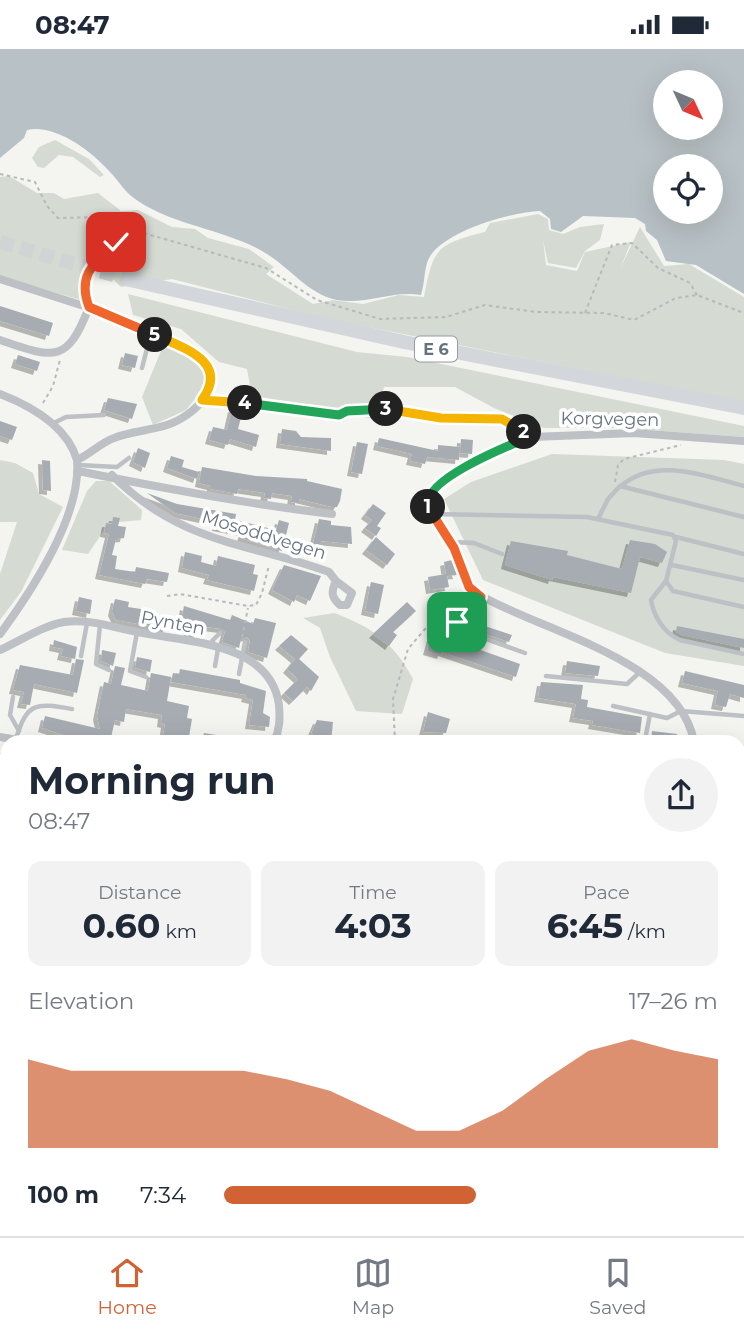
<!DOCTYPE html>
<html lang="en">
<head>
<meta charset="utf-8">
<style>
	:root { --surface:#fff; --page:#f2f2f3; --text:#1f2937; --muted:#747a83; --line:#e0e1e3; --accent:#d06234 }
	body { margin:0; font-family:Montserrat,sans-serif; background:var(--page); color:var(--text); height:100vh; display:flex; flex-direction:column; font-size:26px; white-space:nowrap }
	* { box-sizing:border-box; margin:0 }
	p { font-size:23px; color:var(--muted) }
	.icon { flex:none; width:38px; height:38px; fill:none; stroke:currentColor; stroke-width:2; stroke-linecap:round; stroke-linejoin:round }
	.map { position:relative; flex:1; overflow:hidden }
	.side { position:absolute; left:0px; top:686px; width:746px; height:502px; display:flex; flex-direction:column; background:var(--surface); border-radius:21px 21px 0 0; box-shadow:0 7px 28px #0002 }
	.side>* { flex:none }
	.needle { width:46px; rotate:134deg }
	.buttons { position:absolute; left:653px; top:21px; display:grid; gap:14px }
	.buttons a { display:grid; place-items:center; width:70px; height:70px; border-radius:50%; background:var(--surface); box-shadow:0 7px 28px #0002; font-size:35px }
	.pin { position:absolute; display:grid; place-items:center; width:60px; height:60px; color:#fff; margin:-30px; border-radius:14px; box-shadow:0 4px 10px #0006 }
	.km { position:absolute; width:35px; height:35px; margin:-18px; border-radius:50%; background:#222; color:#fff; font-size:19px; line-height:35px; text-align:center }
	.round { display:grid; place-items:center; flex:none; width:74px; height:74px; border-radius:37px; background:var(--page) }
	.headline { display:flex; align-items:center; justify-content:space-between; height:119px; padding:0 28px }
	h1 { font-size:38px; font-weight:700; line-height:52px }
	.metrics { display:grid; grid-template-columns:repeat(3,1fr); gap:10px; height:119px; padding:7px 28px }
	.metrics div { display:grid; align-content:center; border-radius:14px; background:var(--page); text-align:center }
	.metrics b { font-size:35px; font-weight:700 }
	.metrics small { font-size:19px; font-weight:400 }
	.metrics p { font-size:19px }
	.chart { height:196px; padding:14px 28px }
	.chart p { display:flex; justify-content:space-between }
	.chart svg { width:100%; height:126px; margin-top:7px; fill:var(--accent); opacity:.7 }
	ul { padding:0 28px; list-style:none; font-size:23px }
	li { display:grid; grid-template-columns:112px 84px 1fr; align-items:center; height:52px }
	li i { height:18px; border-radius:9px; background:var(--accent) }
	.status { display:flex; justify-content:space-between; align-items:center; height:49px; padding:0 35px; background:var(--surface); direction:ltr }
	.status svg { height:19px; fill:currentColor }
	.tabs { display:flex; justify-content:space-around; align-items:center; height:98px; border-top:2px solid var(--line); background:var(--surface); font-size:19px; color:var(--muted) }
	.tabs a { display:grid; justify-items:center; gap:4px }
	.tabs .selected { color:var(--accent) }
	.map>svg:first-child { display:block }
</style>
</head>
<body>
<div class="status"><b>08:47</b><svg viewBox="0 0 49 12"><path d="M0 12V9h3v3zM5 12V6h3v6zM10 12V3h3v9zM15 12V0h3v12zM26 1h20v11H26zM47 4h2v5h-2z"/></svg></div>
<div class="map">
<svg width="744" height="1187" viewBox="0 0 744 1187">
	<defs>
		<filter id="shadow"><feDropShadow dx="-4" dy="4" stdDeviation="0" flood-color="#0004"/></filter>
	</defs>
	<rect width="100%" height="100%" fill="#f4f4f0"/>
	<path fill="#e4e5e4" d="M744,1001v186h-117l1,-6h110v-171z
		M222,1181h293v6h-294z"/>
	<path fill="#d5dad2" d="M55,91l34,19 15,16 -4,2 -27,-20 -14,-2 -15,13 -6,-1 -6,-9 7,-11z
		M9,127l28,17h17l10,6 34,-6 23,18 17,-1 34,17 23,2 13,9 41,11 25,18 -8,7 47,30 20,-4 30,4 36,-9 25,2c9,-49 13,-53 61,-65l5,-9 48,-9 10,5 1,11 14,4 17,-7 24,-3 -4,16 -15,11 -9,17 -28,-5 -5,-23 3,25 31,6 8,-19 46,-10 -11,27 20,-42 24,39 25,-2 55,33v105l-416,-83 -156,-40 -51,8 -24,-23 -10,-6 5,14 -8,29 -84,-25v-99z
		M128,245l229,58 50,5 337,69v11l-124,-9h-76l-50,-20 -39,-21h-71l-11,32 -47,-12 -74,-11 -5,-27 -28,-7 -38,-33 -48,-14z
		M163,297c21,8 38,13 46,35l-23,29 -33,15 -11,-28z
		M552,405l172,6 20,4v202l-79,-13 -182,-73 -39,-81 27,-17z
		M0,411l15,3 18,10 6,21 24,13 -42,85 -21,28v-46l17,-52h-17z
		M96,432h13l33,29 -1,10 -32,3 -21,31 -26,-4 25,-59z
		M334,564c37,13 61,31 79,66l-11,35 -46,-3 -26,-54 -10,-29 -17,-10z
		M0,912l7,2 -2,52 -5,-1z"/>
	<path fill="#b8c1c5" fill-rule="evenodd" d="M0,0h744v245l-48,-29 -30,-4 -9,-21 -11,-9 -1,-7 -10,-6 -52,-2 -22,16 -10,-3 -1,-10 -10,-8c-29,1 -96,20 -111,47 -5,9 -4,25 -8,37 -28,-5 -54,10 -84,5 -30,-6 -49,-35 -75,-49 -39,-22 -86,-25 -124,-50 -13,-8 -18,-19 -29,-30 -19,-21 -54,-47 -82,-41l-3,8 -24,20zM665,33h45v46h-45zM665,117h45v46h-45z"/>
	<path fill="#a6acb2" filter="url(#shadow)" d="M0,257l53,17 -4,13 -49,-15z
		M125,304l13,3 -3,12 -13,-3z
		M18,306l22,7 -3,9 -22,-7z
		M108,349l29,6 -5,15 -28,-9z
		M232,359l11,2 -5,19 21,6 -3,12 -26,-8 -2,6 -19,-5 4,-13 14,3z
		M0,372l17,6 -5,13 -12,-4z
		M282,380l14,2 5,6 30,1v13l-51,-7z
		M379,389l59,13v-6l22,2 -1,13 -32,-3 -2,7 -15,-3 2,-7 -35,-8z
		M461,390l12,1 -1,14 -12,-1z
		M357,393l11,2 -6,30 -11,-2z
		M138,399l12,5 -5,15 -12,-6z
		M171,407l13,4 -2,7 17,5 -2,7 -30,-11z
		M42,411l8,1 1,30 -8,-1z
		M202,418l54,9 51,3v2l35,8 -2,12 -3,6h-5l-33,-8v4l-8,-1 1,-6 -20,-3 -1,6 -7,-1 1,-5 -27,-4 -1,5 -26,-5v-3l-12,-3z
		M147,444l30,11 59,10 -1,6 41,10 3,-10 10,3 -7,28 -41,-13 2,-6 -27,-5 1,-5 -42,-9z
		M373,455l13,9 -9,13 4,2 -5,8 -11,-8 7,-8 -7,-5z
		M113,468l7,1 -2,8 8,1 -2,11 -8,1 -4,16 5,1 -2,13 20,3 1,-5 33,6 -2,9 -20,-3 -2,5 -46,-9 10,-41 -5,-1 2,-10 6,1z
		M319,470l12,2v4l20,2 1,17 -31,-3 -1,8 -8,-1z
		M376,488l19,17 -8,11 -21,-15z
		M630,491l25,4 12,8 -5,11 -22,-6 -9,36 -78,-16 -1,3 -47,-15 6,-24 57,10 -1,4 55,14z
		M185,503l17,4 -1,6 15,4 2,-10 37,9 -2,9 5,1 -4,16 -47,-11 2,-5 -27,-7z
		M452,511l5,15 -10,1 2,11 -19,3 -2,-13 18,-3 -2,-12z
		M284,516l37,11 -11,25 -13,-6 -3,7 -22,-12z
		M371,533l13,3 -6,29 -13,-3z
		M79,548l13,3 -2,14 -14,-3z
		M115,550l14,3 -1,5 26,4 -1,5 15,3 -1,10 -51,-9 -4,-8z
		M407,553l9,9 -23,21 4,3 -8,11 -16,-12z
		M184,557l46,14 2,-5 21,9 2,-6 21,5 -9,35 -19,-6 2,-11 -3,-4 -6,2 -2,9 -17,-6 3,-10 -3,-3 -22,-3 -3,10 -10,-2 2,-11 -8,-2z
		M479,575l33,11 -3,7 -32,-11z
		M677,577l67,13v9l-62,-13 -6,-3z
		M291,586l17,14 -9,10 20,18 -8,14 -4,-4 -14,14 -9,-8 14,-14 -11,-10 8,-10 -16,-13z
		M431,588l25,8 2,-3 62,22 -4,13 -74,-25 -1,3 -14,-4z
		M54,591l23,7 -2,12 -14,-3 2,-7 -10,-2z
		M102,601l14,3 -3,13 -12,-5z
		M137,608l15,3 -2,12 -15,-4z
		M76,610l8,1 -7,33 -43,-9 -4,21 -9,-1 3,-12 -11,-2 7,-25 53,10z
		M567,612l33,5 -2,10 -33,-3z
		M115,617l10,2 -4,17 27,6 3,-18 20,4 -4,24 22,5 -2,12 5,1 -3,18h-8l-1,5h-18l3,-18 -4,-1 1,-8 -36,-6 -2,13 -9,-2 -5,22 -37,-4 -31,-10 3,-12 55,13 -3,-13 7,-34 7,2z
		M180,620l60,11v3l26,8 -3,22 7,4 -1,10 -20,-2 4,-25 -8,-2 1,-3 -75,-13 2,-9 6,1z
		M685,622l59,14v13l-14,-4 -4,13 -11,-2 3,-14 -36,-8z
		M541,633l42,3 -2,14 7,1 -1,7 55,10 -2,16 -48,-8 1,-4 -20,-3 3,-14 -38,-6z
		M428,663l22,7 -4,14 -23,-1z
		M317,671l16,2 -2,20h-10l1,-5 -11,-3z
		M652,682l25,3 -1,8h-25z
		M204,684l30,5v4h-32z"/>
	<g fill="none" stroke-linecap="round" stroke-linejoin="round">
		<path stroke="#d0d4d4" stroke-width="14" stroke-dasharray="14 7" stroke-linecap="butt" d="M0,193l130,38"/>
		<path stroke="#b7b9bc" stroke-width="2" stroke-dasharray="3.5 3.5" stroke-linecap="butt" d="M0,125l35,8 12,24 11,12 47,-1 28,13 133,38 51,32 63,19 66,-2 39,-12 51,7 68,1 30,7 42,-22 21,-3 47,18
			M86,249c-7,-31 21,-54 46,-68
			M585,264l27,-68 20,-2 26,25 32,15 7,12
			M43,354l10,-17 7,-26
			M350,362l36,-2
			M615,433l3,-17 6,-6 57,-14
			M167,547l13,-2 68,12 8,-1 6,-12 7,-28
			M242,588l6,-29
			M429,591l7,-11 14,-4
			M395,693l-2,-43 15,-50 17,-20 26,-16 12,-17
			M0,1163l7,-1"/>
		<path stroke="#bdc0c4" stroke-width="4.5" d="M142,319l9,-35
			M203,351l141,16
			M392,363l49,6 61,2 30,16
			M52,375l14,-7 38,-2
			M78,416l39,2 12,-9
			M621,437c34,-30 84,-10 123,0
			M431,465l156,3 86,18 3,6 -10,40 -15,19c3,17 13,33 29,40l64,14
			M598,470l10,-20 12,-13 124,31
			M676,488l68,17
			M452,493l22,1 28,11
			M672,516l72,15
			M666,532l7,10 71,16
			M481,548l-24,21 1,11 67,24
			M100,576l-4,39 13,6
			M137,583l-7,39 16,6
			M81,607l6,-33
			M215,617l3,-17 -6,-8 8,-8
			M239,625l6,-32
			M546,627l81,8 13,-12
			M13,648l-3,18 9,16
			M613,657l54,12 14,-7 63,5
			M16,690c11,-38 21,-36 56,-30
			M645,691l5,-26
			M738,734l6,1
			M738,795l6,1
			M738,924l6,-26
			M738,1066l6,-22
			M0,1076h7
			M738,1098l6,6
			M738,1166h6
			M238,1181l2,6
			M291,1187l5,-6
			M374,1187l9,-6
			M451,1187v-6
			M501,1187v-6
			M558,1187l1,-6
			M616,1187l1,-6"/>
		<path stroke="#bdc0c4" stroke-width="8" d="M0,230l118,38 83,42c27,25 -8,58 -34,66 -18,6 -36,6 -53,13 -14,5 -23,16 -37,22 5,55 -46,132 -77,174
			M0,291c53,18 67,25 89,-33
			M0,345c31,12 67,32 77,66
			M78,422c84,17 169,33 254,43
			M112,426c68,68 133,67 217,97l7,9c-5,11 -5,16 4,24h7l5,-12 -16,-12
			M0,601c20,-9 42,-24 64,-28 25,-4 54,7 79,11 48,9 128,11 136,72 1,14 1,24 -5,37
			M0,688l29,5
			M694,693c-14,-83 -158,-112 -220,-150l-5,-5 -14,-39 -29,-44 4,-13 21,-16 81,-38 102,-4 110,8
			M0,757l7,3
			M738,757l6,1
			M0,851l7,1
			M738,963l6,-3
			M0,973l7,2
			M738,1135h6
			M210,1187l1,-6"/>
		<path stroke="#bdc0c4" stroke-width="10" d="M738,992l6,-6
			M0,1151l7,-1"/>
		<path stroke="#d3d7db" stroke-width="14" d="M130,231l274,62 340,66"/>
		<path stroke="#a1a5aa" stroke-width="2.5" stroke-dasharray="10 5" stroke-linecap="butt" d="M0,705l7,1
			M738,808l6,1"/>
	</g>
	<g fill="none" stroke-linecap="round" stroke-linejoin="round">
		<g stroke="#fff" stroke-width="14">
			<path id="split-1" d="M428,458l26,41 15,39 12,10 -20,16 -4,9"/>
		</g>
		<g stroke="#fff" stroke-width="14">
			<path id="split-2" d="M428,458c-7,-27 82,-62 104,-71l-8,-4"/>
		</g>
		<g stroke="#fff" stroke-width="14">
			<path id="split-3" d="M386,360l55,9 61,1 22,13"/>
		</g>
		<g stroke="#fff" stroke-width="14">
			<path id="split-4" d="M245,354l94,12 8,-4 39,-2"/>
		</g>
		<g stroke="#fff" stroke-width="14">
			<path id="split-5" d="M155,286c29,13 75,27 47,65l43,3"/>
		</g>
		<g stroke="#fff" stroke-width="14">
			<path id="split-6" d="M116,193c-22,21 -39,33 -27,65l66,28"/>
		</g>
		<use href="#split-1" stroke="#f0652b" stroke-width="9"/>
		<use href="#split-2" stroke="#22a559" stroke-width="9"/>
		<use href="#split-3" stroke="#f5b400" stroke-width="9"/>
		<use href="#split-4" stroke="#22a559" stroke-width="9"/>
		<use href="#split-5" stroke="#f5b400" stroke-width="9"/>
		<use href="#split-6" stroke="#f0652b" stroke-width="9"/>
	</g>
	<g text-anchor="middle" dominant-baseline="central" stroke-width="7" stroke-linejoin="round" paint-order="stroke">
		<rect fill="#fff" stroke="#949ca5" stroke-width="2" x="415" y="287.5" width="42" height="25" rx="5"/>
		<g font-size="16" font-weight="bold" fill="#66727e">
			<text x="436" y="300">E 6</text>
		</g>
		<g font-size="18" fill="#66727e" stroke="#fff">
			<text transform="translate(610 370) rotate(1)">Korgvegen</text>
			<text transform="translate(264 486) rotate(17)">Mosoddvegen</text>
			<text transform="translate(173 574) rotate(11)">Pynten</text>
		</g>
	</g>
</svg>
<div class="buttons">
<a><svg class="needle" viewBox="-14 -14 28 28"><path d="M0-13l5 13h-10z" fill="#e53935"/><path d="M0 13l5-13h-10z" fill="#747a83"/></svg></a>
<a><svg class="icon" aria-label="locate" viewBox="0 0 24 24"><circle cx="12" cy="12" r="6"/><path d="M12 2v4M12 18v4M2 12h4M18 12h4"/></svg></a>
</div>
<div class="pin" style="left:457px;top:573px;background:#1e9e55"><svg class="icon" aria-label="arrive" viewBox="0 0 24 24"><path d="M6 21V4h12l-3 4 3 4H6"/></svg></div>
<div class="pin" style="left:116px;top:193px;background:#d93025"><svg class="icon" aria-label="check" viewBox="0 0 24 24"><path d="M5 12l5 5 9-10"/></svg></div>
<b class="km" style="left:428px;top:458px">1</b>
<b class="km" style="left:524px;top:383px">2</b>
<b class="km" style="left:386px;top:360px">3</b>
<b class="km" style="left:245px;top:354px">4</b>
<b class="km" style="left:155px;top:286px">5</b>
<section class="side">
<div class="headline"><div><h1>Morning run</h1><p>08:47</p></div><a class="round"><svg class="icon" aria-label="share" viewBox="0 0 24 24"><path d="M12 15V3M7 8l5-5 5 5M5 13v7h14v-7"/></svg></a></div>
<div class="metrics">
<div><p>Distance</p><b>0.60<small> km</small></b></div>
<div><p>Time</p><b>4:03</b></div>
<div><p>Pace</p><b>6:45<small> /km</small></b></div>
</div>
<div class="chart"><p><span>Elevation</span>17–26 m</p>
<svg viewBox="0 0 160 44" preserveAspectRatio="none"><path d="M0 44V13L10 17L20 17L30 17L40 17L50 17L60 20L70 24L80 31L90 38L100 38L110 31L120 20L130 10L140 6L150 10L160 13V44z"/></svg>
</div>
<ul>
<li><b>100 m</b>7:34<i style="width:51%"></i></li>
</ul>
</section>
</div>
<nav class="tabs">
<a class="selected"><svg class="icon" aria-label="home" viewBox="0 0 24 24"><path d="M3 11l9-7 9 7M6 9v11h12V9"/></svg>Home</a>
<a><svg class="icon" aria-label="map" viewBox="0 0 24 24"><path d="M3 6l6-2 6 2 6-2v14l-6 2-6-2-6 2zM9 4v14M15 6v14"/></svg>Map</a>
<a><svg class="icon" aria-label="saved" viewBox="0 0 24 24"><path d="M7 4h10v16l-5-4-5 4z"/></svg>Saved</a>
</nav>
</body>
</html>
